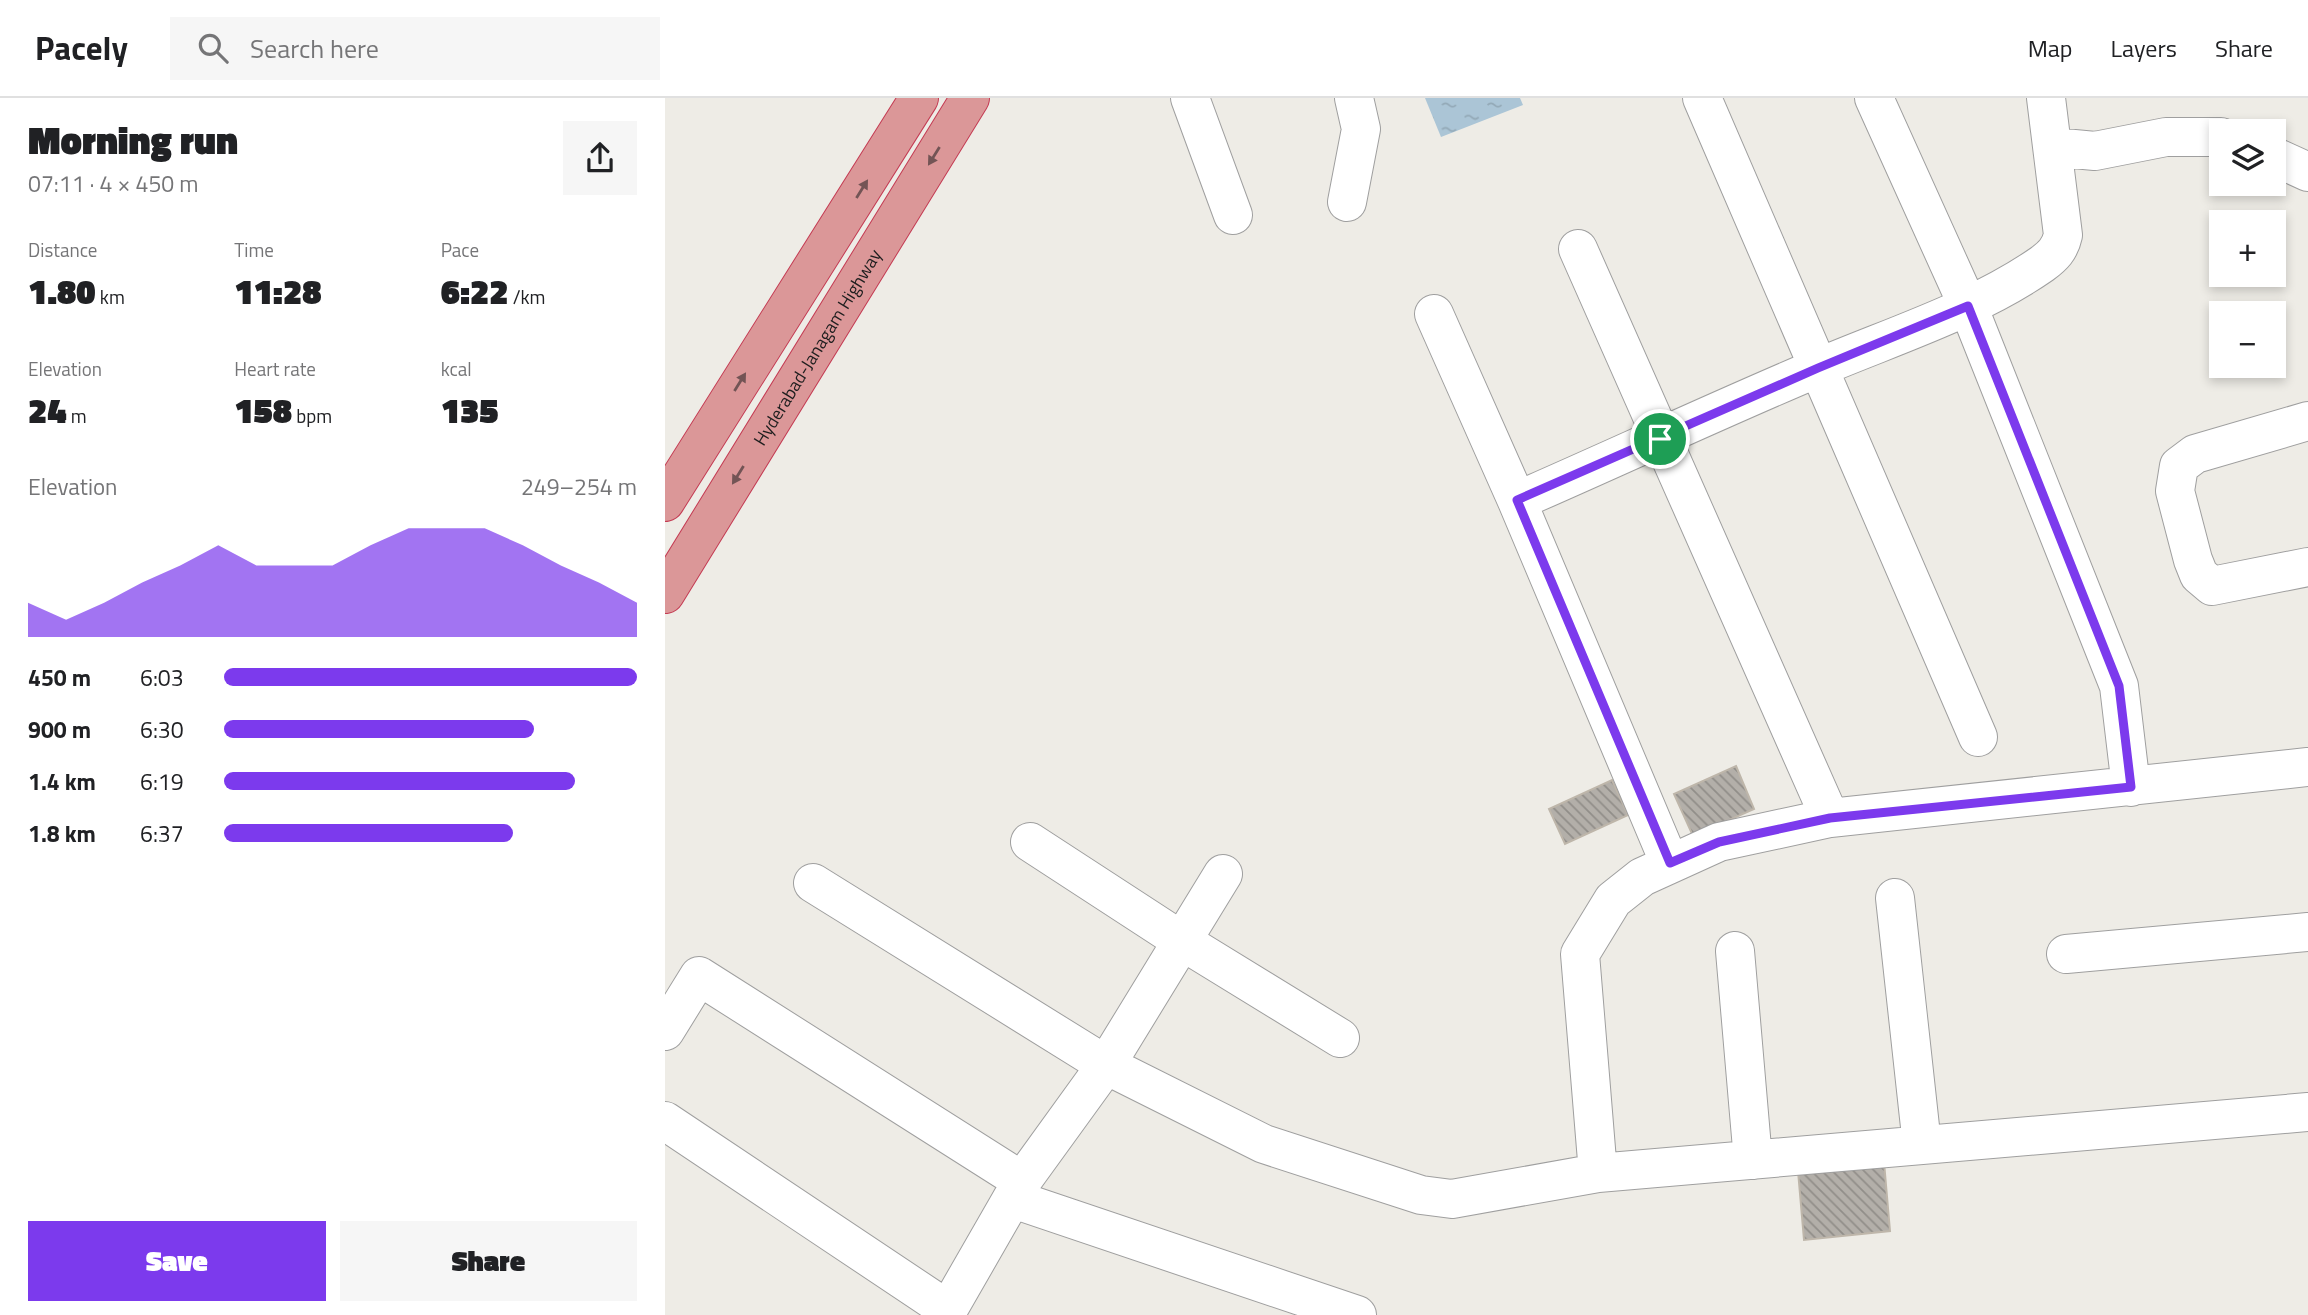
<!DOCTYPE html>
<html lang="en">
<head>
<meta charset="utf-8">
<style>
	:root { --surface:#fff; --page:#f6f6f6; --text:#202124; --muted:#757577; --line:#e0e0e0; --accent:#7c3aed }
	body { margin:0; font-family:"Titillium Web",sans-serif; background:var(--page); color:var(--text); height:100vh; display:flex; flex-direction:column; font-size:26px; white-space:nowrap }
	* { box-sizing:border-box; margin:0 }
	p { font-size:23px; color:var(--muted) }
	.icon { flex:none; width:38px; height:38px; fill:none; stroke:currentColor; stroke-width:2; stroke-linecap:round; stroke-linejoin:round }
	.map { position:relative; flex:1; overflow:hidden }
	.side { display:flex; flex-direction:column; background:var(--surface); width:665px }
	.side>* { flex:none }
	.fabs { position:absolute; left:1544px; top:21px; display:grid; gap:14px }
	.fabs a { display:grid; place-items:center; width:77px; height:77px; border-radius:0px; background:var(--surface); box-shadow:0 4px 10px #0003; font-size:35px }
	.pin { position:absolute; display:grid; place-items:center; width:60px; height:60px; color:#fff; margin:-30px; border:4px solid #fff; border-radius:50%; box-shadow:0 2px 7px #0007 }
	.round { display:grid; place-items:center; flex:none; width:74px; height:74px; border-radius:0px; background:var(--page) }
	.headline { display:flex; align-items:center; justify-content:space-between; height:119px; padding:0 28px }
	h1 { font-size:38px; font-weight:800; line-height:52px }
	.figures { display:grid; grid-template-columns:repeat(3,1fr); gap:10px; height:119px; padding:7px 28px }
	.figures div { display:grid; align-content:center }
	.figures b { font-size:35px; font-weight:800 }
	.figures small { font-size:19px; font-weight:400 }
	.figures p { font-size:19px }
	.chart { height:196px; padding:14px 28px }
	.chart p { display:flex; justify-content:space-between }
	.chart svg { width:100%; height:126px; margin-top:7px; fill:var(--accent); opacity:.7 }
	.button { display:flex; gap:14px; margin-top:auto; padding:14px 28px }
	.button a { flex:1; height:80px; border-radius:0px; background:var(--accent); color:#fff; font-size:28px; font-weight:800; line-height:80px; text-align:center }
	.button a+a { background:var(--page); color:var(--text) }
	ul { padding:0 28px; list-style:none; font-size:23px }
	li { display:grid; grid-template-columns:112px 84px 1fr; align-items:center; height:52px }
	li i { height:18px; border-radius:9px; background:var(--accent) }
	header { display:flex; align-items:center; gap:42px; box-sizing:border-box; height:98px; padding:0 35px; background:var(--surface); border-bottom:2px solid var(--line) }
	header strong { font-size:33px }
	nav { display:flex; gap:38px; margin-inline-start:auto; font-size:24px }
	.search { width:490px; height:63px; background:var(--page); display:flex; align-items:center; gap:18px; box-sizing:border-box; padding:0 24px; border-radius:0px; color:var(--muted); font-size:26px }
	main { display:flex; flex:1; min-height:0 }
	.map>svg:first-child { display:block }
</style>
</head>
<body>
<header>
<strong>Pacely</strong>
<div class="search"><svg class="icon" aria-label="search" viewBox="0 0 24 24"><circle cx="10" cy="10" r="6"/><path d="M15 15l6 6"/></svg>Search here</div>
<nav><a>Map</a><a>Layers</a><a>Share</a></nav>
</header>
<main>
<section class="side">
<div class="headline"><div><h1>Morning run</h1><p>07:11 · 4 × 450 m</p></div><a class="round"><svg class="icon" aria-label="share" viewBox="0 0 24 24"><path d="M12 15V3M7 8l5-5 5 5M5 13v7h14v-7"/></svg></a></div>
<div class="figures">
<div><p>Distance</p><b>1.80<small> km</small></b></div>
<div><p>Time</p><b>11:28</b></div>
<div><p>Pace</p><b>6:22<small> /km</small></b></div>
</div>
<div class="figures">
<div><p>Elevation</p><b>24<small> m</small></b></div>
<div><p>Heart rate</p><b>158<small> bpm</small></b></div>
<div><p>kcal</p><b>135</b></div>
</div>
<div class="chart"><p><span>Elevation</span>249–254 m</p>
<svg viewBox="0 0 160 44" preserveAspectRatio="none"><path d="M0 44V32L10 38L20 32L30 25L40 19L50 12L60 19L70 19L80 19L90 12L100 6L110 6L120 6L130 12L140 19L150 25L160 32V44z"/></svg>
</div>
<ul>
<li><b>450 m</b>6:03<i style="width:100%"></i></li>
<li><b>900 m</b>6:30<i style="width:75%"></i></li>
<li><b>1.4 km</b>6:19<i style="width:85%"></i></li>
<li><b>1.8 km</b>6:37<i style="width:70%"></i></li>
</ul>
<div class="button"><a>Save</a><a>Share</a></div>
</section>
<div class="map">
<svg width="1643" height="1217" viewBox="0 0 1643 1217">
	<defs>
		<pattern id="water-ripples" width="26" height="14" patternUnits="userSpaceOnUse" patternTransform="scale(1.75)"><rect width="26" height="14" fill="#abc5d6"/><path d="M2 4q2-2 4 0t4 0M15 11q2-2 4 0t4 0" fill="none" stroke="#93a9b7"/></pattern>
		<pattern id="building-back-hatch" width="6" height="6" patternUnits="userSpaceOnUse" patternTransform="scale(1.75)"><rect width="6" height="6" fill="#b3afa9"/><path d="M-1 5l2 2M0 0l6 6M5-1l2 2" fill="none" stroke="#918e89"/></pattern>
	</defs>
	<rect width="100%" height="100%" fill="#eeece6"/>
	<path fill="url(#water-ripples)" d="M760,0h95l3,7 -82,32z"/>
	<path fill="url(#building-back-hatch)" stroke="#beb6aa" stroke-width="2" d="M1071,668l18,43 -61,27 -19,-42z
		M947,682l16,35 -63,29 -16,-35z
		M1219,1064l6,69 -86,9 -6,-69z"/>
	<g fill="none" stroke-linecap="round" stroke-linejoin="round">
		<g stroke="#9f9f9f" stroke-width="40">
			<path id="minor" d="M525,0l43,117
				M1037,0l276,639
				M1209,0l94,208 151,380 12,101
				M1388,49l42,4 71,-14h55
				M1608,58l35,16
				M682,104l14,-73 -7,-31
				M913,151l252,569 478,-51
				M769,216l83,187 153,363
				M1643,323l-113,33 -16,12 -4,25 18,69 6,15 13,11 96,-19
				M852,403c101,-44 201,-91 303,-134 73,-31 156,-57 222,-103 11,-8 18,-15 21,-29l-17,-137
				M365,744l152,99 158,97
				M148,785l293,182 158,79 157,51 31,4 146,-26 710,-61
				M1230,800l27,247
				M1070,853l18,209
				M1401,856l242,-22
				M0,933l34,-55 323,205
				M0,1023l283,189
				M933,1075l-18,-219 33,-54 29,-23 77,-35 111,-24
				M348,1101l344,116
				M280,1217l77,-134 84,-116 117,-191"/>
		</g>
		<g stroke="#c43b53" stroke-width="40">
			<g id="highway">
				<path d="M0,404l254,-404"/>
				<path id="s1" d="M0,496l305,-496"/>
			</g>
		</g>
		<use href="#minor" stroke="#fff" stroke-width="38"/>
		<use href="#highway" stroke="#db9798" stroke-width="38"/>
	</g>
	<defs><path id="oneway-solid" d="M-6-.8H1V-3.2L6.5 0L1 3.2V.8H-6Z" transform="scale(1.75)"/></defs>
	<g fill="#735455">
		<use href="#oneway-solid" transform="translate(269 58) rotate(122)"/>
		<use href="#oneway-solid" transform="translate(197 91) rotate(-58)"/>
		<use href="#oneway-solid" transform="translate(75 284) rotate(-58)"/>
		<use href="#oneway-solid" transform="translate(73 377) rotate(122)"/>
	</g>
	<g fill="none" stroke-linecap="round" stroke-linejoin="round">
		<g stroke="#fff" stroke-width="14">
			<path id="route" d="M1303,208l151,380 12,101 -301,31 -111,24 -49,21 -153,-363 301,-132z"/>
		</g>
		<use href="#route" stroke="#7c3aed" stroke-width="9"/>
	</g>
	<g text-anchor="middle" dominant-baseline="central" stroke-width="7" stroke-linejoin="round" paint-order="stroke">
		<g font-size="18" fill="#1e1e1e" stroke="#fff">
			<text stroke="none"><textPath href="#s1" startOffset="290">Hyderabad-Janagam Highway</textPath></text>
		</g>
	</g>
</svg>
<div class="fabs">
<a><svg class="icon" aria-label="layers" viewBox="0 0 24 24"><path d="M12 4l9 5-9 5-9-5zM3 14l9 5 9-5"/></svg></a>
<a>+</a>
<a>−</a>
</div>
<div class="pin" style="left:995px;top:341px;background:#1e9e55"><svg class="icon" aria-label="arrive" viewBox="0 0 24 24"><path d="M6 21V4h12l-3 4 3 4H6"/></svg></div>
</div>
</main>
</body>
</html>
